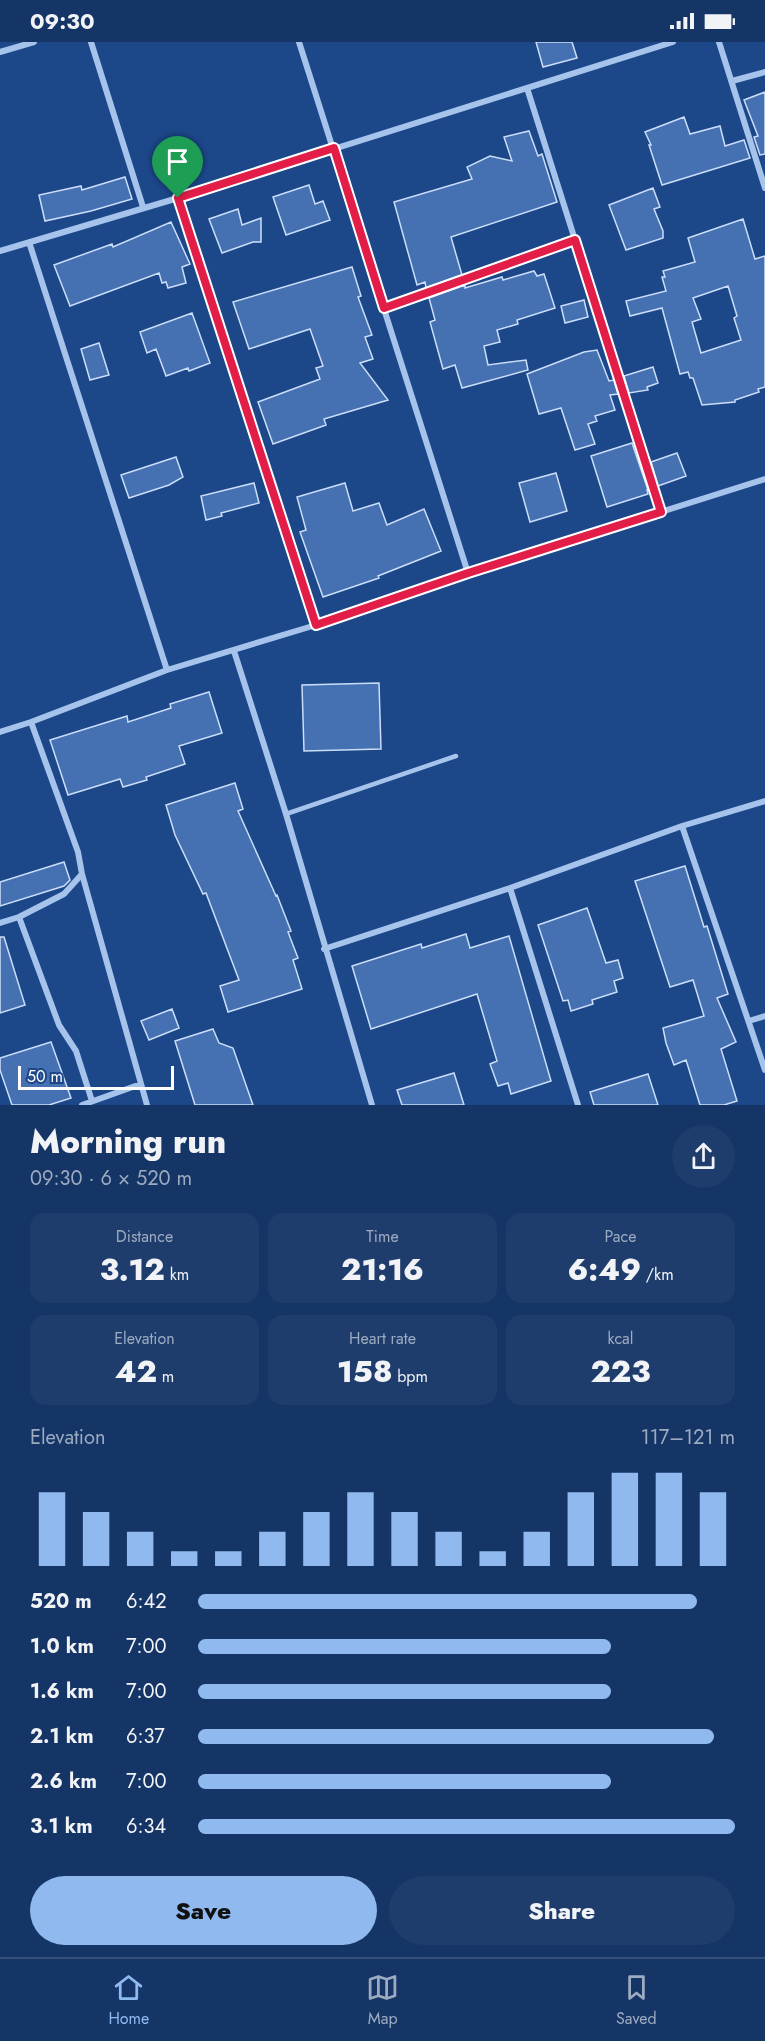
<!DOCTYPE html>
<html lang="en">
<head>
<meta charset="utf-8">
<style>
	:root { --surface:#153567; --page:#1e3d6d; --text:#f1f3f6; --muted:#9dabc0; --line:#34507b; --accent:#90b9f0 }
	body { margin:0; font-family:Jost,sans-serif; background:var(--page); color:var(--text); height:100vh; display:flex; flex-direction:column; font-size:22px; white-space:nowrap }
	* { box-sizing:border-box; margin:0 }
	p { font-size:20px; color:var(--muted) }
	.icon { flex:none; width:33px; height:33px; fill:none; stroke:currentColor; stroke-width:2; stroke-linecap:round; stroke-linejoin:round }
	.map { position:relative; height:1063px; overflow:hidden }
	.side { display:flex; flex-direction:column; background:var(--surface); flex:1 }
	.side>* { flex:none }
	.scale { position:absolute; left:18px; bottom:15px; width:156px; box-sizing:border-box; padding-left:6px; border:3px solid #fff; border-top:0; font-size:16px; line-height:21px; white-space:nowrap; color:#fff; -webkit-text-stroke:4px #1c4789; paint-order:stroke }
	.pin { position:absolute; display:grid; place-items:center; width:51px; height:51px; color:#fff; margin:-62px -26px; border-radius:50% 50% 50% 0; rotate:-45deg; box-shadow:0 0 6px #0007 }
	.pin .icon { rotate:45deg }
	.round { display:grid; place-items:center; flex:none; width:63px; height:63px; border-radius:32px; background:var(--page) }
	.summary { display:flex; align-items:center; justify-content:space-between; height:102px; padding:0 30px }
	h1 { font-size:33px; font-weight:800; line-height:45px }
	.stats { display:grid; grid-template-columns:repeat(3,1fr); gap:9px; height:102px; padding:6px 30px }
	.stats div { display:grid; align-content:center; border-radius:15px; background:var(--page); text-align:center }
	.stats b { font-size:30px; font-weight:800 }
	.stats small { font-size:16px; font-weight:400 }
	.stats p { font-size:16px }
	.chart { height:168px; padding:12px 30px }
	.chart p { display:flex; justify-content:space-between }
	.chart svg { width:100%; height:108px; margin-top:6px; stroke:var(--accent); stroke-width:6 }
	.cta { display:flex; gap:12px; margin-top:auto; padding:12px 30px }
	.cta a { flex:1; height:69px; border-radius:36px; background:var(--accent); color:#111; font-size:24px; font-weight:800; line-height:69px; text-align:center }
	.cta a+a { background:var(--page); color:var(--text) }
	ul { padding:0 30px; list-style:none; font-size:20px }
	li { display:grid; grid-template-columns:96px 72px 1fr; align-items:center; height:45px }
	li i { height:15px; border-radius:8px; background:var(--accent) }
	.status { display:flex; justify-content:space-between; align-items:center; height:42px; padding:0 30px; background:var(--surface); direction:ltr }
	.status svg { height:16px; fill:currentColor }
	.menu { display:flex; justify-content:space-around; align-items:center; height:84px; border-top:2px solid var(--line); background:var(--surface); font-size:16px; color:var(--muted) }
	.menu a { display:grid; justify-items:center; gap:3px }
	.menu .on { color:var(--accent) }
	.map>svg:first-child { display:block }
</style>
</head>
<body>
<div class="status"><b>09:30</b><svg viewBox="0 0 49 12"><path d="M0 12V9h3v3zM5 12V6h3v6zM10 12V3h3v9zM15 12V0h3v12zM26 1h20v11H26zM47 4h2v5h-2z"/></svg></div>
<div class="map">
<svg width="765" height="1063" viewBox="0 0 765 1063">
	<rect width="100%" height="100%" fill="#1c4789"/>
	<path fill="#4570b2" stroke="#cbdef9" stroke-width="1.5" fill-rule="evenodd" d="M536,0h36l5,16 -34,9z
		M765,50v62l-5,1 -6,-18 4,-1 -14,-36z
		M684,75l6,17 30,-8 5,20 19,-6 6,18 -88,27 -13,-40h2l-6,-13z
		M529,89l9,25 4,-2 15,48 -106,35 11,38 -36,13 -1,-6 -8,3 -23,-83 78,-23 -5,-12 23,-11 22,5 -8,-24z
		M125,135l7,22 -41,12 -46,10 -6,-26 42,-9 1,4z
		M309,143l6,19 8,-3 7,19 -44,15 -13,-38z
		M653,146l7,19 -6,2 9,22v7l-37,12 -17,-45z
		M238,167l4,16 19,-7v24h-8l-31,11 -13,-34z
		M743,177l12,40 10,-3v131l-7,2 1,3 -24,8v2l-33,3 -9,-27h-3l-2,-6 -8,2 -18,-66 -32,8 -4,-15 40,-10 -4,-14h3l-2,-6 32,-9 -7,-24zM728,244l9,30 -3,2 7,22 -40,13 -9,-31 9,-3 -8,-21z
		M171,180l19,42 -8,3 4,16 -18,5 -2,-6 -4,1 -3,-10 -89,33 -16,-41 58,-21 1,3z
		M352,225l9,29 -3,1 14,38 -7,2 8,22 -13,4 28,37 -64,19 2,6 -53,19 -15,-42 62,-23 -4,-11 7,-2 -13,-37 -61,20 -16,-47z
		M534,229l3,5 7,-2 11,34 -38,12 1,4 -21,6 3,12 -16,4 4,19 38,-5 2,10 -66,18 -7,-23 -12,4 -13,-47 5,-2 -6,-22 36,-13v3l37,-11 1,3z
		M584,258l4,17 -23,6 -4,-17z
		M192,271l18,50 -21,8 -1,-3 -22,8 -10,-27 -9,4 -7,-21z
		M99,301l10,32 -19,5 -9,-31z
		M597,308l12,31 5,-1 4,14 -8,1 5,15 -20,6 2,5 -9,3 7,20 -20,6 -14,-42 -22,6 -12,-40 57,-22z
		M653,325l5,16 -11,4 1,3 -19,3 -5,-17z
		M632,401l16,47h-1l1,4 -41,13 -16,-51z
		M677,411l9,23 -28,10 -7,-24z
		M176,415l7,20 -14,8 -40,13 -8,-23z
		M556,431l11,38 -37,11 -11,-39z
		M254,441l5,20 -38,10 1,3 -16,4 -5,-24z
		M345,441l8,28 26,-8 8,22 37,-16 17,42 -63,25 1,2 -56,19 -23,-65 6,-2 -9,-33z
		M379,641l2,66 -77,2 -2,-66z
		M209,650l13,41 -43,13 6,18 -39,13 1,3 -24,7 -3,-8 -52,16 -18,-55 77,-24 1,6 43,-14 -1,-4z
		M235,741l8,26 -5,2 38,85 1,-1 14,36 -3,1 10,26 -5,2 9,29 -74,23 -8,-26 19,-6 -33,-87 -3,1 -28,-59 -9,-30z
		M64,820l6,18 -6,6 -64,20v-24z
		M685,824l19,61 3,-1 21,68 -11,4 19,44 -15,7 16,52 -13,4h-24l-14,-45 -12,5 -8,-22 -3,-15 41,-12 -11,-36 -23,7 -35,-106z
		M587,866l19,55 12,-3 5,18 -9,3 3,11 -25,8 1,4 -22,7 -3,-11 -5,1 -25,-76z
		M466,892l4,14 39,-12 42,145 -40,13 -3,-11 -10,3 -8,-22 7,-3 -20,-67 -106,35 -19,-63 69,-22 1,4z
		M0,895h4l21,68 -25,8z
		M172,967l7,19 -30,12 -8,-19z
		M213,987l6,14 14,5 20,57h-58l-20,-64z
		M51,1000l20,56 -22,7h-37l-12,-35v-12z
		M454,1031l10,32h-62l-5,-15z
		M648,1032l10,31h-64l-4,-13z"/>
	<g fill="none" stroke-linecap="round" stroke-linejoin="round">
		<path stroke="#a6c3ec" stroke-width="4.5" d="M286,772l170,-58"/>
		<path stroke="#a6c3ec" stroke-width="6" d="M91,0l52,165
			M299,0l169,531
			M719,0l46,146
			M0,10l34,-10
			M732,39l33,-9
			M527,46l134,424
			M178,156l138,427
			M29,200l138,428
			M0,209l178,-53 495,-156
			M384,266l191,-67
			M234,609l52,163 86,291
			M0,690l31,-10 136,-52 149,-45 152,-52 297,-94
			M682,784l83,244
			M82,832l65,231
			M510,846l68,217
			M19,875l40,108 17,26 16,50
			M0,881l19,-6 45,-23 18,-20 -4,-22 -47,-130
			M324,907l186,-61 172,-62 83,-25
			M749,979l16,-5
			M82,1063l59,-21"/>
	</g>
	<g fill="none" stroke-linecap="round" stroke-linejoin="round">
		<g stroke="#fff" stroke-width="12">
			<path id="route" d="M334,106l50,160 191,-68 86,272 -193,61 -152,52 -138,-427z"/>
		</g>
		<use href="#route" stroke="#e11d48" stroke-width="8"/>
	</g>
</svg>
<div class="scale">50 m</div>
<div class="pin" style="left:178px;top:156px;background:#1e9e55"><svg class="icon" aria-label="arrive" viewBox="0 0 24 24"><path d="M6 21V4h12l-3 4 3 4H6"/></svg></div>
</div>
<section class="side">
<div class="summary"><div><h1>Morning run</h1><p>09:30 · 6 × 520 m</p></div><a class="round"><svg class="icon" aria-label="share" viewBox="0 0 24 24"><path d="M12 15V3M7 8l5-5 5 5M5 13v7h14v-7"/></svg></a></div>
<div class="stats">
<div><p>Distance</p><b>3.12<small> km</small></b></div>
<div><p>Time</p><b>21:16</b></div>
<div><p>Pace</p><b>6:49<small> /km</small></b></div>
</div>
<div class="stats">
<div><p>Elevation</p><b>42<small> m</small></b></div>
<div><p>Heart rate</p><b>158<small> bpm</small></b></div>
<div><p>kcal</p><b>223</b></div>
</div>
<div class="chart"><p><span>Elevation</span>117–121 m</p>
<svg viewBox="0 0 160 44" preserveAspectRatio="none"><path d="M5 44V14M15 44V22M25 44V30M35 44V38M45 44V38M55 44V30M65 44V22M75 44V14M85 44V22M95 44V30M105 44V38M115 44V30M125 44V14M135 44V6M145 44V6M155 44V14"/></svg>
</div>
<ul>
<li><b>520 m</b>6:42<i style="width:93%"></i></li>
<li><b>1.0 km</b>7:00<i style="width:77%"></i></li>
<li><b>1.6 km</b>7:00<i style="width:77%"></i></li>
<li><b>2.1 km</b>6:37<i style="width:96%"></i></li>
<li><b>2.6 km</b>7:00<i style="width:77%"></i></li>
<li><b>3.1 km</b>6:34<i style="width:100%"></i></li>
</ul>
<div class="cta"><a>Save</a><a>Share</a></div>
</section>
<nav class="menu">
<a class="on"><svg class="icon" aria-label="home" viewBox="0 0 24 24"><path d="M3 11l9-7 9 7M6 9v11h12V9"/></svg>Home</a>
<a><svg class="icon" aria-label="map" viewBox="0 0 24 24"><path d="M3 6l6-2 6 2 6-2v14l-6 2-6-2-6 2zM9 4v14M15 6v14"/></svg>Map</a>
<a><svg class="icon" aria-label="saved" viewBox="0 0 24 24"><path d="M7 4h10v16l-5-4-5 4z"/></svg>Saved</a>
</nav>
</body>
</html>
